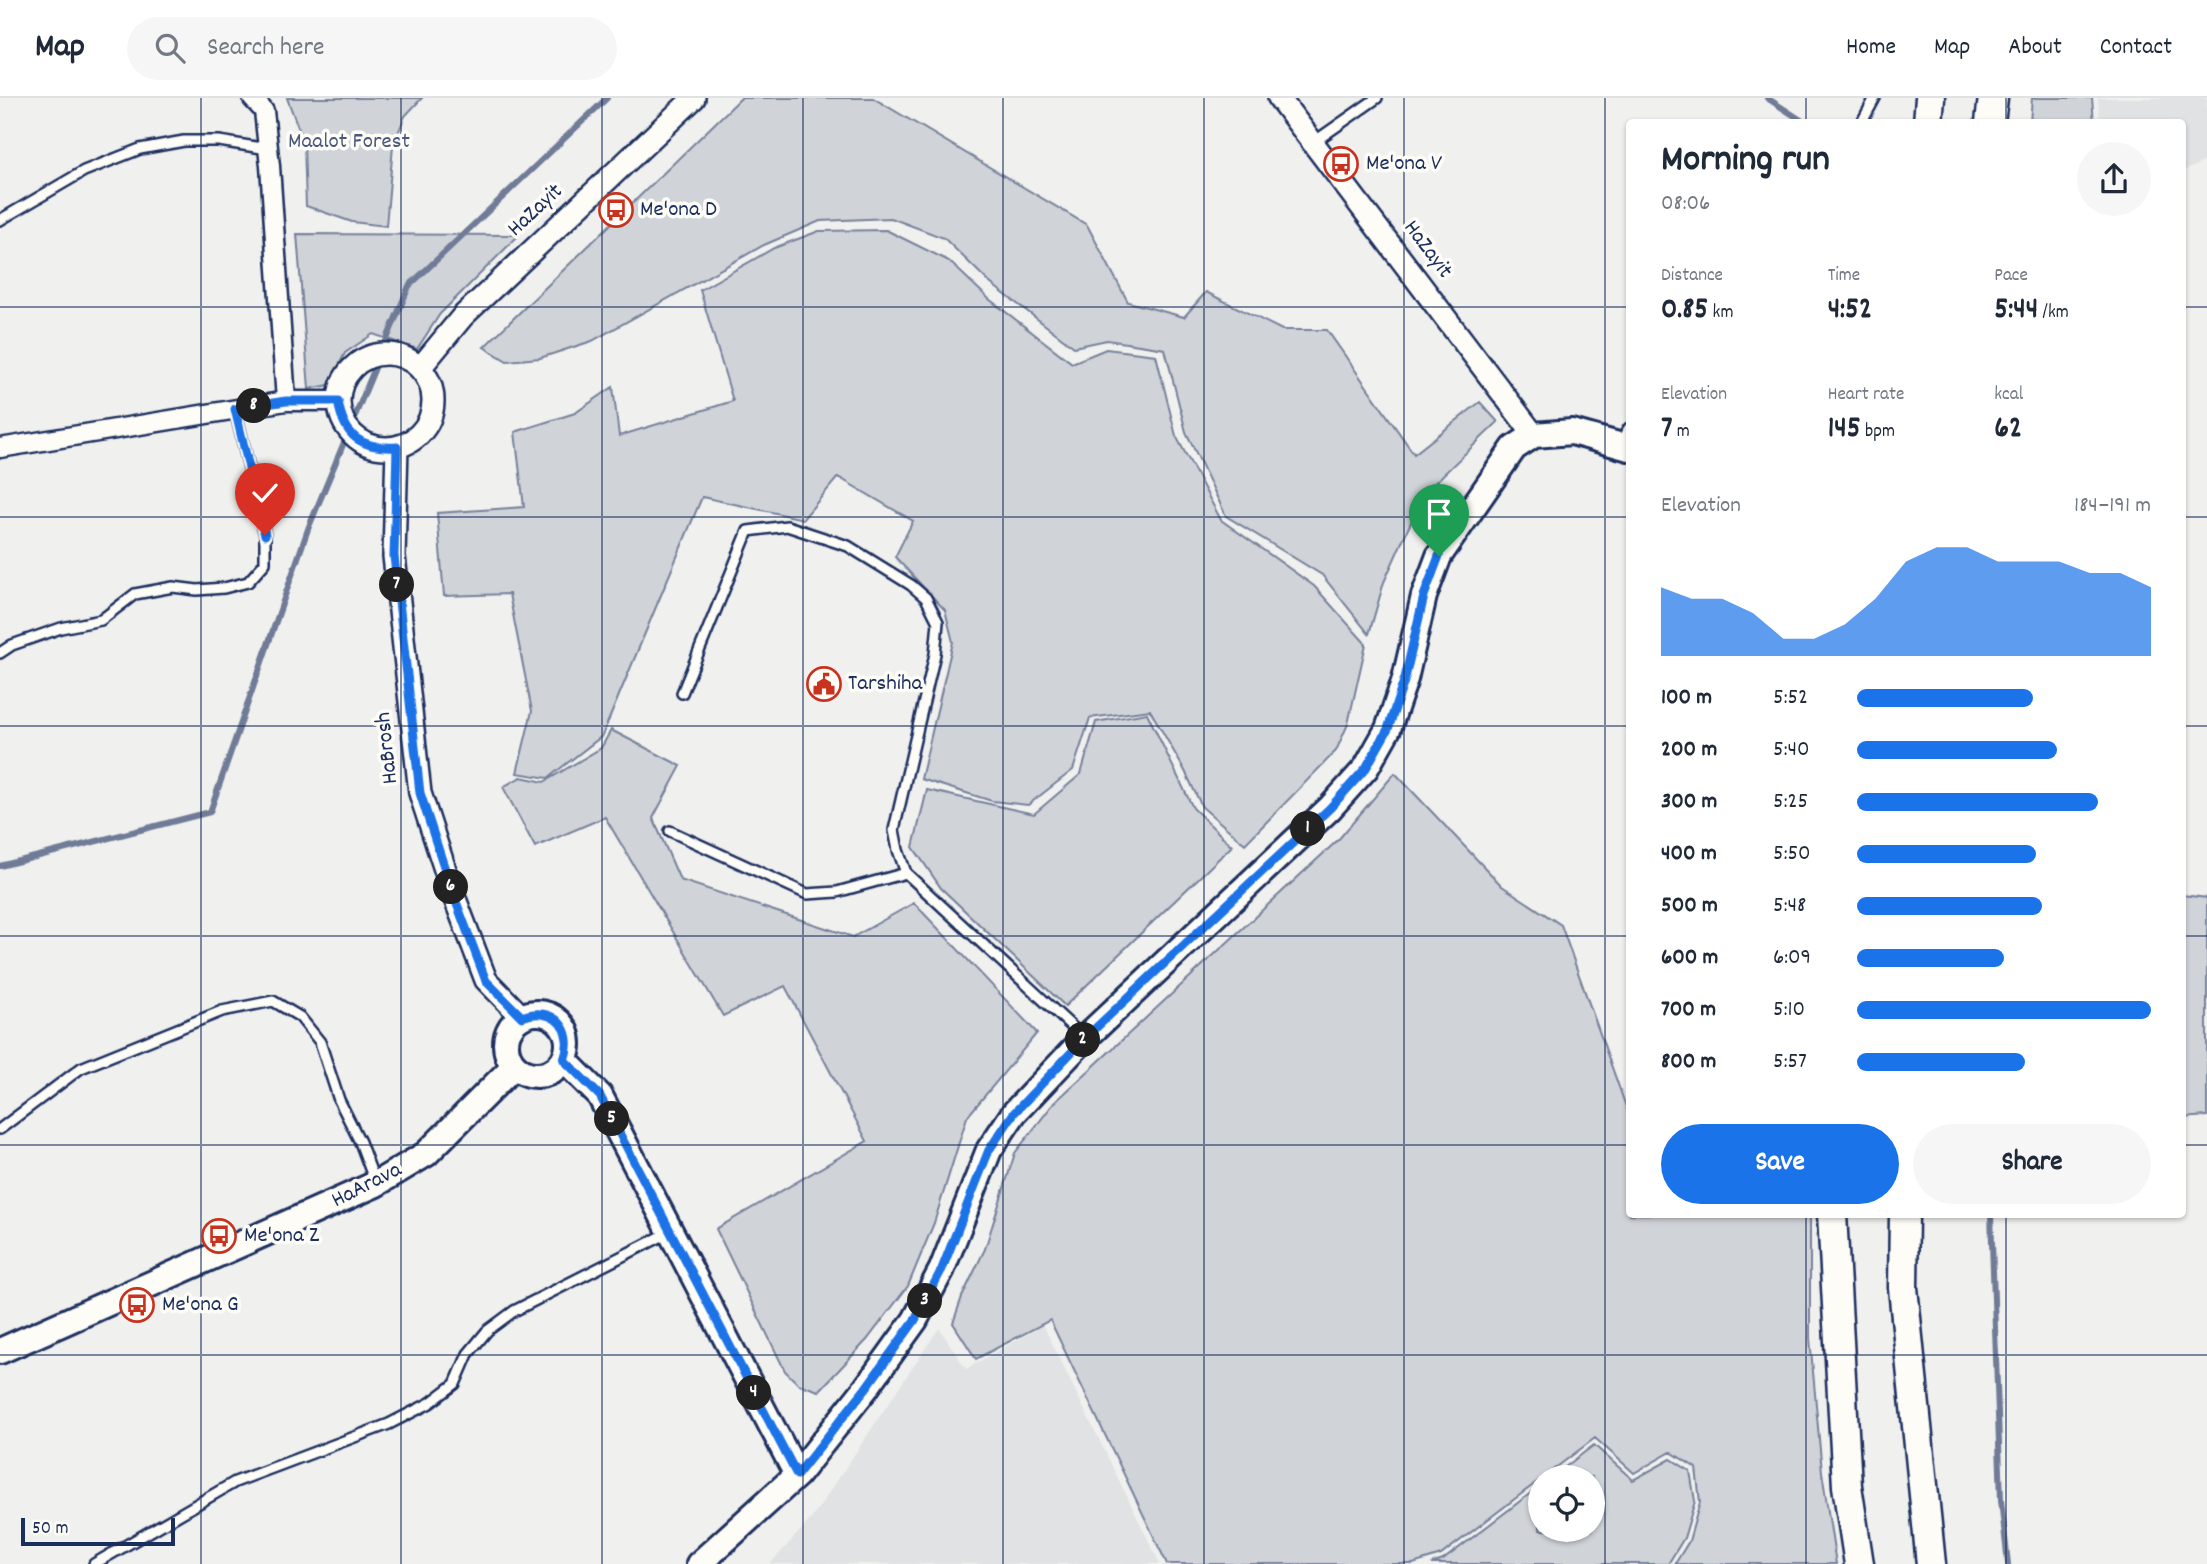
<!DOCTYPE html>
<html lang="en">
<head>
<meta charset="utf-8">
<style>
	:root { --surface:#fff; --page:#f6f6f7; --text:#1f2937; --muted:#747a83; --line:#e0e1e3; --accent:#1a73e8 }
	body { margin:0; font-family:Dekko,sans-serif; background:var(--page); color:var(--text); height:100vh; display:flex; flex-direction:column; font-size:26px; white-space:nowrap }
	* { box-sizing:border-box; margin:0 }
	p { font-size:23px; color:var(--muted) }
	.icon { flex:none; width:38px; height:38px; fill:none; stroke:currentColor; stroke-width:2; stroke-linecap:round; stroke-linejoin:round }
	.map { position:relative; flex:1; overflow:hidden }
	.panel { position:absolute; left:1626px; top:21px; width:560px; height:1099px; display:flex; flex-direction:column; background:var(--surface); border-radius:7px; box-shadow:0 2px 5px #0004 }
	.panel>* { flex:none }
	.fabs { position:absolute; left:1528px; top:1367px; display:grid; gap:14px }
	.fabs a { display:grid; place-items:center; width:77px; height:77px; border-radius:50%; background:var(--surface); box-shadow:0 2px 5px #0004; font-size:35px }
	.scale { position:absolute; left:21px; bottom:18px; width:154px; box-sizing:border-box; padding-left:7px; border:4px solid #1b2f5e; border-top:0; font-size:19px; line-height:24px; white-space:nowrap; color:#1b2f5e; -webkit-text-stroke:5px #fdfcf7; paint-order:stroke }
	.pin { position:absolute; display:grid; place-items:center; width:60px; height:60px; color:#fff; margin:-72px -30px; border-radius:50% 50% 50% 0; rotate:-45deg; box-shadow:0 0 7px #0007 }
	.pin .icon { rotate:45deg }
	.km { position:absolute; width:35px; height:35px; margin:-18px; border-radius:50%; background:#222; color:#fff; font-size:19px; line-height:35px; text-align:center }
	.round { display:grid; place-items:center; flex:none; width:74px; height:74px; border-radius:37px; background:var(--page) }
	.summary { display:flex; align-items:center; justify-content:space-between; height:119px; padding:0 35px }
	h1 { font-size:38px; font-weight:800; line-height:52px }
	.stats { display:grid; grid-template-columns:repeat(3,1fr); gap:10px; height:119px; padding:7px 35px }
	.stats div { display:grid; align-content:center }
	.stats b { font-size:30px; font-weight:800 }
	.stats small { font-size:19px; font-weight:400 }
	.stats p { font-size:19px }
	.chart { height:196px; padding:14px 35px }
	.chart p { display:flex; justify-content:space-between }
	.chart svg { width:100%; height:126px; margin-top:7px; fill:var(--accent); opacity:.7 }
	.cta { display:flex; gap:14px; margin-top:auto; padding:14px 35px }
	.cta a { flex:1; height:80px; border-radius:42px; background:var(--accent); color:#fff; font-size:28px; font-weight:800; line-height:80px; text-align:center }
	.cta a+a { background:var(--page); color:var(--text) }
	ul { padding:0 35px; list-style:none; font-size:23px }
	li { display:grid; grid-template-columns:112px 84px 1fr; align-items:center; height:52px }
	li i { height:18px; border-radius:9px; background:var(--accent) }
	header { display:flex; align-items:center; gap:42px; box-sizing:border-box; height:98px; padding:0 35px; background:var(--surface); border-bottom:2px solid var(--line) }
	header strong { font-size:33px }
	nav { display:flex; gap:38px; margin-inline-start:auto; font-size:24px }
	.search { width:490px; height:63px; background:var(--page); display:flex; align-items:center; gap:18px; box-sizing:border-box; padding:0 24px; border-radius:38px; color:var(--muted); font-size:26px }
	.map>svg:first-child { display:block }
</style>
</head>
<body>
<header>
<strong>Map</strong>
<div class="search"><svg class="icon" aria-label="search" viewBox="0 0 24 24"><circle cx="10" cy="10" r="6"/><path d="M15 15l6 6"/></svg>Search here</div>
<nav><a>Home</a><a>Map</a><a>About</a><a>Contact</a></nav>
</header>
<div class="map">
<svg width="2207" height="1466" viewBox="0 0 2207 1466">
	<rect width="100%" height="100%" fill="#f0f0ee"/>
	<filter id="ink" filterUnits="userSpaceOnUse"><feTurbulence type="fractalNoise" baseFrequency=".0143" numOctaves="2"/><feDisplacementMap in="SourceGraphic" scale="14" xChannelSelector="R" yChannelSelector="G"/><feConvolveMatrix kernelMatrix="1 2 1 2 8 2 1 2 1" color-interpolation-filters="sRGB"/></filter>
	<g filter="url(#ink)">
		<path fill="#e0e2e3" d="M2098,0h109v62l-25,12v-50h-82z
			M1043,1227l117,239h-390l42,-46 127,-190 27,41z"/>
		<path fill="#d0d3d8" stroke="#76819b" stroke-width="2" d="M287,0h135l-17,18 -12,30 -7,80 -34,-4 -46,-16 -2,-63z
			M741,0h132l214,127 41,77 56,15 22,-25 76,38h45l87,124 66,-52 18,20 -74,71 -40,89 -15,52 -47,-59 -96,-59 -40,-84 -21,-83 -58,-9 -33,7 -84,-64 -46,-45 -53,-20 -71,3 -56,24 -172,96 -52,17 -33,3 -23,-14z
			M2032,0h60l2,24h-64z
			M886,132l63,31 40,38 83,64 34,-14 50,6 20,81 45,84 93,66 52,58 -18,80 -12,27 -91,93 -43,-37 -17,-36 -35,-61 -60,8 -17,52 -45,35 -36,-4 -71,-22 32,-137 -8,-32 -50,-53 18,-36 -75,-44 -35,42 -101,-22 -100,239 -54,42 -31,-5 15,-62 -23,-117 -65,2 -7,-83 87,-6 -9,-75 60,-19 38,-26 6,49 114,-35 -33,-111 74,-42 45,-17z
			M297,136l222,1 -79,79 -23,35 -44,-15 -28,19 -16,32 -20,4z
			M1147,615l46,95 39,38 -167,160 -124,-118 -28,-41 14,-57 107,24 47,-40 15,-52z
			M611,632l70,36 -28,52 27,62 173,57 61,-34 123,130 -70,84 -33,106 -26,63 -41,54 -48,51 -21,-7 -13,-13 -69,-142 151,-88 -82,-155 -62,30 -118,-199 -70,30 -32,-60 18,-10 23,5 57,-34z
			M1395,675l107,113 59,39 68,190v99l181,1v123l12,134 14,92h-161l14,-23 11,-39 -4,-34 -25,-16 -37,21 -39,-35 -154,117 -28,9h-246l-117,-244 -74,39 -23,-36 9,-26 23,-48 30,-96 39,-50 284,-263z
			M2182,797l25,3v218l-25,2z
			M1594,1347l39,35 38,-21 19,12 5,30 -11,37 -16,26h-237l12,-4 97,-74v44h52v-53h-40z"/>
		<g fill="none" stroke-linecap="round" stroke-linejoin="round">
			<path stroke="#6f7b97" stroke-width="6" d="M1767,0l37,24
				M0,768l210,-54 98,-283 101,-243 198,-188
				M1991,1116l10,286 7,64"/>
			<g stroke="#1b2f5e" stroke-width="14">
				<path id="service" d="M1862,24l13,-24
					M1314,44l63,-44
					M0,122l84,-49 56,-22 44,-8h35l49,8
					M1619,346l10,-16
					M0,555l12,-8 49,-17 40,-8 34,-26 38,-7 24,3 27,-2 24,-6 17,-19v-28l-30,-126
					M682,595l66,-162 39,-5 61,20 63,39 15,13 12,24 -3,32 -41,176 4,20 8,23 176,163
					M670,733l137,63 30,-2 69,-19
					M0,1031l81,-61 141,-57 51,-10 27,16 20,25 19,58 21,42 15,40
					M94,1466l141,-82 154,-58 41,-21 25,-19 13,-30 19,-23 27,-20 154,-78"/>
			</g>
			<g stroke="#1b2f5e" stroke-width="23">
				<path id="minor" d="M252,0l12,13 6,55 16,235
					M0,350l286,-47h52"/>
			</g>
			<g stroke="#1b2f5e" stroke-width="26">
				<path id="tertiary" d="M1279,0l255,337
					M339 303a47 47 0 1 1 94 0a47 47 0 1 1-94 0Z
					M420,270l43,-52 231,-218
					M397,349l-3,109 26,237 32,98 34,89 36,37"/>
			</g>
			<g stroke="#1b2f5e" stroke-width="30">
				<path id="secondary" d="M506 946a31 31 0 1 1 62 0a31 31 0 1 1-62 0Z
					M564,962l36,36 197,379
					M0,1253l376,-167 50,-30 88,-88
					M699,1466l98,-89 69,-87 49,-68 27,-51 47,-119 25,-37 70,-74 246,-231 36,-40 22,-39 17,-50 19,-83 15,-40 75,-108 20,-13 38,-3 57,16"/>
			</g>
			<g stroke="#1b2f5e" stroke-width="33">
				<path id="trunk" d="M1928,24l2,-24
					M1990,24l3,-24
					M1832,1116l15,272 12,78
					M1904,1116l-1,74 28,276"/>
			</g>
			<use href="#service" stroke="#fdfcf7" stroke-width="9"/>
			<use href="#minor" stroke="#fdfcf7" stroke-width="18"/>
			<use href="#tertiary" stroke="#fdfcf7" stroke-width="21"/>
			<use href="#secondary" stroke="#fdfcf7" stroke-width="24"/>
			<use href="#trunk" stroke="#fdfcf7" stroke-width="28"/>
		</g>
	</g>
	<g fill="none" stroke-linecap="round" stroke-linejoin="round" filter="url(#ink)">
		<g stroke="#fff" stroke-width="14">
			<path id="route" d="M265,437l-30,-126 51,-8h52c6,36 23,48 59,46l-3,109 26,237 32,98 34,90 36,36c31,-12 54,12 42,43l36,36 197,379 69,-87 49,-68 27,-51 47,-119 25,-37 70,-74 246,-231 36,-40 22,-39 17,-51 19,-82 15,-40"/>
		</g>
		<use href="#route" stroke="#1a73e8" stroke-width="9"/>
	</g>
	<path fill="none" stroke="#1b2f5e" stroke-width="2" stroke-opacity="0.55" d="M201,0v1466M401,0v1466M602,0v1466M803,0v1466M1003,0v1466M1204,0v1466M1404,0v1466M1605,0v1466M1806,0v24M2006,0v24M0,209h1629M2182,209h25M0,419h1629M2182,419h25M0,628h1629M2182,628h25M0,838h1629M2182,838h25M0,1047h1629M2182,1047h25M1806,1116v350M2006,1116v350M0,1257h2207"/>
	<defs>
		<g id="bus-ring" transform="scale(1.75)"><circle r="9.5" fill="#fdfcf7" stroke="#c8321e" stroke-width="1.5"/><path d="M-5-6H5V4H4V6H2V4H-2V6H-4V4H-5ZM-3.5-4V0h7V-4ZM-3.5 1.2v1.5H-2V1.2ZM2 1.2v1.5H3.5V1.2Z" fill="#c8321e"/></g>
		<g id="civic-ring" transform="scale(1.75)"><circle r="9.5" fill="#fdfcf7" stroke="#c8321e" stroke-width="1.5"/><path d="M-.6-6.5H3V-4.5H.6V-3L4-1V1h2V6H-6V1h2V-1L-.6-3ZM-1.2 2.5V6h2.4V2.5Z" fill="#c8321e"/></g>
	</defs>
	<g fill-rule="evenodd">
		<use href="#bus-ring" x="1341" y="66"/>
		<use href="#bus-ring" x="616" y="112"/>
		<use href="#civic-ring" x="824" y="586"/>
		<use href="#bus-ring" x="219" y="1138"/>
		<use href="#bus-ring" x="137" y="1207"/>
	</g>
	<g text-anchor="middle" dominant-baseline="central" stroke-width="7" stroke-linejoin="round" paint-order="stroke">
		<g font-size="23" fill="#48587c" stroke="#fdfcf7">
			<text x="349" y="44">Maalot Forest</text>
		</g>
		<g font-size="23" fill="#1b2f5e" stroke="#fdfcf7" text-anchor="start">
			<text x="1366" y="66">Me'ona V</text>
			<text x="640" y="112">Me'ona D</text>
			<text x="848" y="586">Tarshiha</text>
			<text x="244" y="1138">Me'ona Z</text>
			<text x="162" y="1207">Me'ona G</text>
		</g>
		<g font-size="23" fill="#1b2f5e" stroke="#fdfcf7">
			<text transform="translate(536 113) rotate(-43)">HaZayit</text>
			<text transform="translate(1427 152) rotate(53)">HaZayit</text>
			<text transform="translate(388 650) rotate(-96)">HaBrosh</text>
			<text transform="translate(367 1088) rotate(-27)">HaArava</text>
		</g>
	</g>
</svg>
<div class="fabs">
<a><svg class="icon" aria-label="locate" viewBox="0 0 24 24"><circle cx="12" cy="12" r="6"/><path d="M12 2v4M12 18v4M2 12h4M18 12h4"/></svg></a>
</div>
<div class="scale">50 m</div>
<div class="pin" style="left:1439px;top:458px;background:#1e9e55"><svg class="icon" aria-label="arrive" viewBox="0 0 24 24"><path d="M6 21V4h12l-3 4 3 4H6"/></svg></div>
<div class="pin" style="left:265px;top:437px;background:#d93025"><svg class="icon" aria-label="check" viewBox="0 0 24 24"><path d="M5 12l5 5 9-10"/></svg></div>
<b class="km" style="left:1308px;top:731px">1</b>
<b class="km" style="left:1083px;top:942px">2</b>
<b class="km" style="left:925px;top:1203px">3</b>
<b class="km" style="left:754px;top:1295px">4</b>
<b class="km" style="left:612px;top:1021px">5</b>
<b class="km" style="left:451px;top:789px">6</b>
<b class="km" style="left:397px;top:487px">7</b>
<b class="km" style="left:254px;top:308px">8</b>
<section class="panel">
<div class="summary"><div><h1>Morning run</h1><p>08:06</p></div><a class="round"><svg class="icon" aria-label="share" viewBox="0 0 24 24"><path d="M12 15V3M7 8l5-5 5 5M5 13v7h14v-7"/></svg></a></div>
<div class="stats">
<div><p>Distance</p><b>0.85<small> km</small></b></div>
<div><p>Time</p><b>4:52</b></div>
<div><p>Pace</p><b>5:44<small> /km</small></b></div>
</div>
<div class="stats">
<div><p>Elevation</p><b>7<small> m</small></b></div>
<div><p>Heart rate</p><b>145<small> bpm</small></b></div>
<div><p>kcal</p><b>62</b></div>
</div>
<div class="chart"><p><span>Elevation</span>184–191 m</p>
<svg viewBox="0 0 160 44" preserveAspectRatio="none"><path d="M0 44V20L10 24L20 24L30 29L40 38L50 38L60 33L70 24L80 11L90 6L100 6L110 11L120 11L130 11L140 15L150 15L160 20V44z"/></svg>
</div>
<ul>
<li><b>100 m</b>5:52<i style="width:60%"></i></li>
<li><b>200 m</b>5:40<i style="width:68%"></i></li>
<li><b>300 m</b>5:25<i style="width:82%"></i></li>
<li><b>400 m</b>5:50<i style="width:61%"></i></li>
<li><b>500 m</b>5:48<i style="width:63%"></i></li>
<li><b>600 m</b>6:09<i style="width:50%"></i></li>
<li><b>700 m</b>5:10<i style="width:100%"></i></li>
<li><b>800 m</b>5:57<i style="width:57%"></i></li>
</ul>
<div class="cta"><a>Save</a><a>Share</a></div>
</section>
</div>
</body>
</html>
